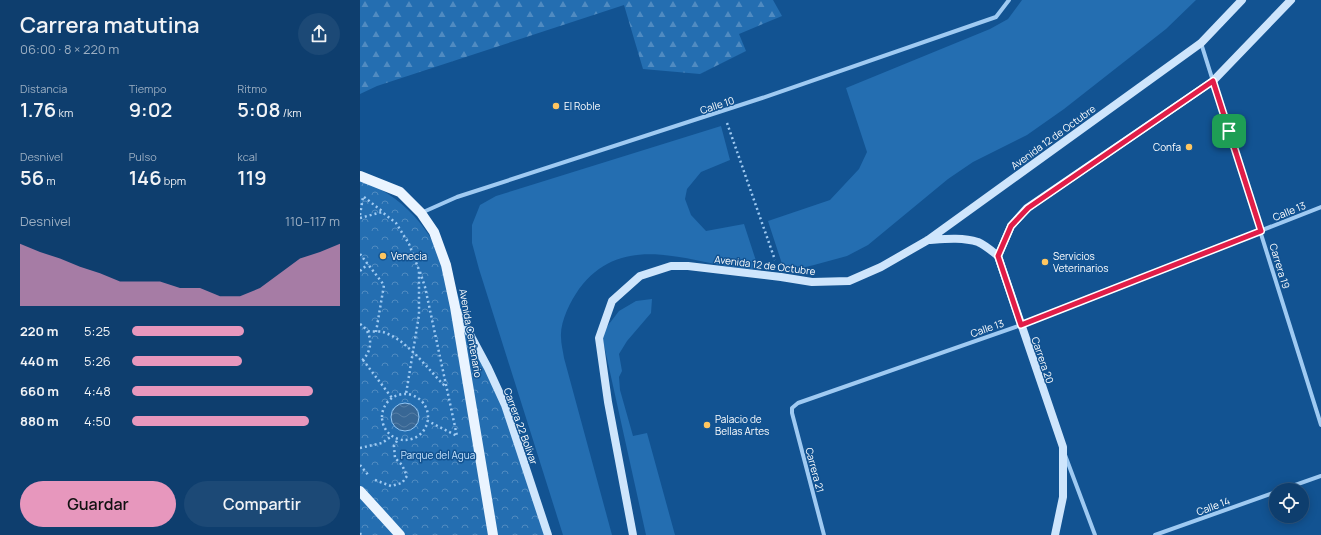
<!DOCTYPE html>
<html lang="es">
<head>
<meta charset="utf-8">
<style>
	:root { --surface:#0e3e6e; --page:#1c4976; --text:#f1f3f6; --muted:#9baec2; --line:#2e5781; --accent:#e797bd }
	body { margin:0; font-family:Manrope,sans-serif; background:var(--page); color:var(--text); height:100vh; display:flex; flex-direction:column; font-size:15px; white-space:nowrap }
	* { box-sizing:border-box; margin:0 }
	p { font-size:13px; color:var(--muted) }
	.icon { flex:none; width:22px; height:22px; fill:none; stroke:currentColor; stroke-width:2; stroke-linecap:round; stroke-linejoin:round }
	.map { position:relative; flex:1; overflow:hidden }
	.side { display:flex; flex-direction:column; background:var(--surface); width:360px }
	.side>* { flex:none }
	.fabs { position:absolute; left:909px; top:483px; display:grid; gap:8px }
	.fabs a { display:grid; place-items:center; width:40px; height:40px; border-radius:50%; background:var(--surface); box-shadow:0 2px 10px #0003,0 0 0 1px var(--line); font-size:20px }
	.pin { position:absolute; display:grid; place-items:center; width:34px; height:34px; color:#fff; margin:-17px; border-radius:8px; box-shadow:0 2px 6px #0006 }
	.round { display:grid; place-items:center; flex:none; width:42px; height:42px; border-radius:21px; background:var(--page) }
	.overview { display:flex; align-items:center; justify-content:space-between; height:68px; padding:0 20px }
	h1 { font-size:22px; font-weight:600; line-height:30px }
	.metrics { display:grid; grid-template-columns:repeat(3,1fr); gap:6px; height:68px; padding:4px 20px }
	.metrics div { display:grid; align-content:center }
	.metrics b { font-size:20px; font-weight:600 }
	.metrics small { font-size:11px; font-weight:400 }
	.metrics p { font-size:11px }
	.chart { height:112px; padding:8px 20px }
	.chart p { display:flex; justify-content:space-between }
	.chart svg { width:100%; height:72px; margin-top:4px; fill:var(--accent); opacity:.7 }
	.cta { display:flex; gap:8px; margin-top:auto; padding:8px 20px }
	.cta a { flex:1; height:46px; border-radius:24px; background:var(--accent); color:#111; font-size:16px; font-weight:600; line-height:46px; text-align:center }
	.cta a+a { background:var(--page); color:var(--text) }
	ul { padding:0 20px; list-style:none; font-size:13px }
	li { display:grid; grid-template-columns:64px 48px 1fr; align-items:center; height:30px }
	li i { height:10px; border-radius:5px; background:var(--accent) }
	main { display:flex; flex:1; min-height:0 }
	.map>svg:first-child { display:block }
</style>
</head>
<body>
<main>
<section class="side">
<div class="overview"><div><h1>Carrera matutina</h1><p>06:00 · 8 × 220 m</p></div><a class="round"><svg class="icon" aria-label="share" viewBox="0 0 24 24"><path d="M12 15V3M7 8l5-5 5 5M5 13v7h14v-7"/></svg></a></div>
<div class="metrics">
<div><p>Distancia</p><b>1.76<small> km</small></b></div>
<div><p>Tiempo</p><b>9:02</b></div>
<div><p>Ritmo</p><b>5:08<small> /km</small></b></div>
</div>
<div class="metrics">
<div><p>Desnivel</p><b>56<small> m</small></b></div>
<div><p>Pulso</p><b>146<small> bpm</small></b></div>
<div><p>kcal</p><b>119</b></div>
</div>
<div class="chart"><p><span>Desnivel</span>110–117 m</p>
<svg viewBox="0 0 160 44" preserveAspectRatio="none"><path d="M0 44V6L10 11L20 15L30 20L40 24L50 29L60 29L70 29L80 33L90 33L100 38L110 38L120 33L130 24L140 15L150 11L160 6V44z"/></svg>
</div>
<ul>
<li><b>220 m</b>5:25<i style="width:54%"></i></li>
<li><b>440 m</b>5:26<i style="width:53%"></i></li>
<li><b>660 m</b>4:48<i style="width:87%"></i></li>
<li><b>880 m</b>4:50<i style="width:85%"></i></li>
</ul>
<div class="cta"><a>Guardar</a><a>Compartir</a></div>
</section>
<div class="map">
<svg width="961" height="535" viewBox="0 0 961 535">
	<defs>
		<pattern id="forest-firs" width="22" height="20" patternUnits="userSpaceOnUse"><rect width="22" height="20" fill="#246eb1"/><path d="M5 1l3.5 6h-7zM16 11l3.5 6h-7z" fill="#508bc1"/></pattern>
		<pattern id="park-crowns" width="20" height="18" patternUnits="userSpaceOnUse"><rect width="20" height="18" fill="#246eb1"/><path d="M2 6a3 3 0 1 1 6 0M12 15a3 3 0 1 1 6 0" fill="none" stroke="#508bc1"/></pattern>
		<pattern id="water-waves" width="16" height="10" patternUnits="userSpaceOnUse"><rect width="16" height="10" fill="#386795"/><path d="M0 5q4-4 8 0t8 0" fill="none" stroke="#567ea5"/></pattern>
	</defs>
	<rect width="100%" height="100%" fill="#125392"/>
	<path fill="#246eb1" d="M662,0h174l-30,29 -102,80 -37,26 -54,27 -25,17 -80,66 -21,11 -33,9 -21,5 -10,-3 -15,-46 62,-21 29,-31 8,-17 -21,-64 144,-59 18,-10z
		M361,126l9,34 -29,12 -14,17 -2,10 6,16 15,16 38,-7 15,46c-11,-1 -22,-2 -33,-4 -54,-10 -108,-29 -147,23 -9,13 -19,33 -18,48 0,7 2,14 3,21l48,177h-49l-84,-266 -7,-26v-18l8,-20 16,-9z
		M292,299l-1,14 -24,28 -8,13 3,17 -3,6 1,13 13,46 14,-3 28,102h-29l-42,-190 -2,-11 7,-10 10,-13 17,-10z"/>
	<path fill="url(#forest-firs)" d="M0,0h413l9,16 -43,18 7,17 -46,23 -57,-5 -19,-64 -247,81 -17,8z"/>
	<path fill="url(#park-crowns)" d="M0,177c19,11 39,22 54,39 26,28 39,68 54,104 29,70 54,143 80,215h-188z"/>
	<path fill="url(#water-waves)" stroke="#91c6f5" d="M31 417a14 14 0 1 1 28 0a14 14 0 1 1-28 0Z"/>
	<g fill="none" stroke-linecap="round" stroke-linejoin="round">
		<path stroke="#9fcaf2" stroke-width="2.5" stroke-dasharray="2 3" stroke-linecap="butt" d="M367,123l48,137
			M4,197l18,14
			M0,215l3,-18
			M0,218l22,-6 14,11 13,21 10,26v45l-13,79
			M0,254l24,31 -8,47
			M0,271l8,-7
			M60,272l5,15 32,149 -29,-15
			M0,324c14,9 13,29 0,38
			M8,331c4,1 11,0 15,1 25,8 45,38 63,55
			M3,360l29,38
			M22 417a23 23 0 1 1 46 0a23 23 0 1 1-46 0Z
			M0,448l22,-5 10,-7
			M0,465l9,11
			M15,480l16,6 11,-3 5,-7 -5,-11 -7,-7 -1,-12 4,-7
			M0,533l1,2"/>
		<path stroke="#9fcaf2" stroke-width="4" d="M841,43l120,382
			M61,213l36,-16 305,-99 234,-81 13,-17
			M705,455l30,80
			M921,490l40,-14
			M464,535l-32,-122v-5l6,-5 223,-78 300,-118
			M795,535l121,-43"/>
		<path stroke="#cee5fc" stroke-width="8" d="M568,240c16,-1 34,-3 50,2 7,3 14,9 20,14
			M638,256l13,-30 16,-18 186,-127 78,-81
			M638,256l65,191v50l-8,38
			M98,312l30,56 17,37 43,130
			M273,535l-25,-133 -9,-64 13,-37 28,-25 31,-10h17l93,11 31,5 37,-1 32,-14 47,-27 273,-197 41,-43"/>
		<path stroke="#eaf4ff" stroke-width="10" d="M0,176l40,16 21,21 13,19 12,33 9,42 38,228
			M0,491l40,44"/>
	</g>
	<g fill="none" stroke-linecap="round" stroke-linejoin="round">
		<g stroke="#fff" stroke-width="8">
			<path id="route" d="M853,81l48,150 -240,94 -23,-69 13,-30 17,-18z"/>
		</g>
		<use href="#route" stroke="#e11d48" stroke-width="5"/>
	</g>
	<g fill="#ffc660" stroke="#125392" stroke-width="1.5">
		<circle cx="196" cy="106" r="4"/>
		<circle cx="829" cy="147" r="4"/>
		<circle cx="23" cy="256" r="4"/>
		<circle cx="685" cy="262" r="4"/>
		<circle cx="347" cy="425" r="4"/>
	</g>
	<g text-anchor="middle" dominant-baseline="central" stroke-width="3" stroke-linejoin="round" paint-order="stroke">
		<g font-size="10" fill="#fff" stroke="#125392">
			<text transform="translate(357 105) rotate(-18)">Calle 10</text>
			<text transform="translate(693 137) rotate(-36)">Avenida 12 de Octubre</text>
			<text transform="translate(929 211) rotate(-22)">Calle 13</text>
			<text transform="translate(405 265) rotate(7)">Avenida 12 de Octubre</text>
			<text transform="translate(920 266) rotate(73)">Carrera 19</text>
			<text transform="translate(627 328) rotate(-19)">Calle 13</text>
			<text transform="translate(111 333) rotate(80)">Avenida Centenario</text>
			<text transform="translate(683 360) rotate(71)">Carrera 20</text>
			<text transform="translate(161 426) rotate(70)">Carrera 22 Bolívar</text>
			<text transform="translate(455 470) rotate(75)">Carrera 21</text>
			<text transform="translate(853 506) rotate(-20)">Calle 14</text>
		</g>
		<g font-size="10" fill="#fff" stroke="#125392" text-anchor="start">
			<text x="204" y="106">El Roble</text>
			<text x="821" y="147" text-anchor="end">Confa</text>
			<text x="31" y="256">Venecia</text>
			<text x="693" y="256">Servicios<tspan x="693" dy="12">Veterinarios</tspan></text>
			<text x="355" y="419">Palacio de<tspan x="355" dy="12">Bellas Artes</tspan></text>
		</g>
		<g font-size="10" fill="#c6e3fd" stroke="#125392">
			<text x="78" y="455">Parque del Agua</text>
		</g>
	</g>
</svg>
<div class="fabs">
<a><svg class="icon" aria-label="locate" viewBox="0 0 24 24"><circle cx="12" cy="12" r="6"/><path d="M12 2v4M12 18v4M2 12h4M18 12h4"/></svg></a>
</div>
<div class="pin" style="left:869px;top:131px;background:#1e9e55"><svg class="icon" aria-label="arrive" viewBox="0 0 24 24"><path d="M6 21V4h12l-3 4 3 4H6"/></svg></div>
</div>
</main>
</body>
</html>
